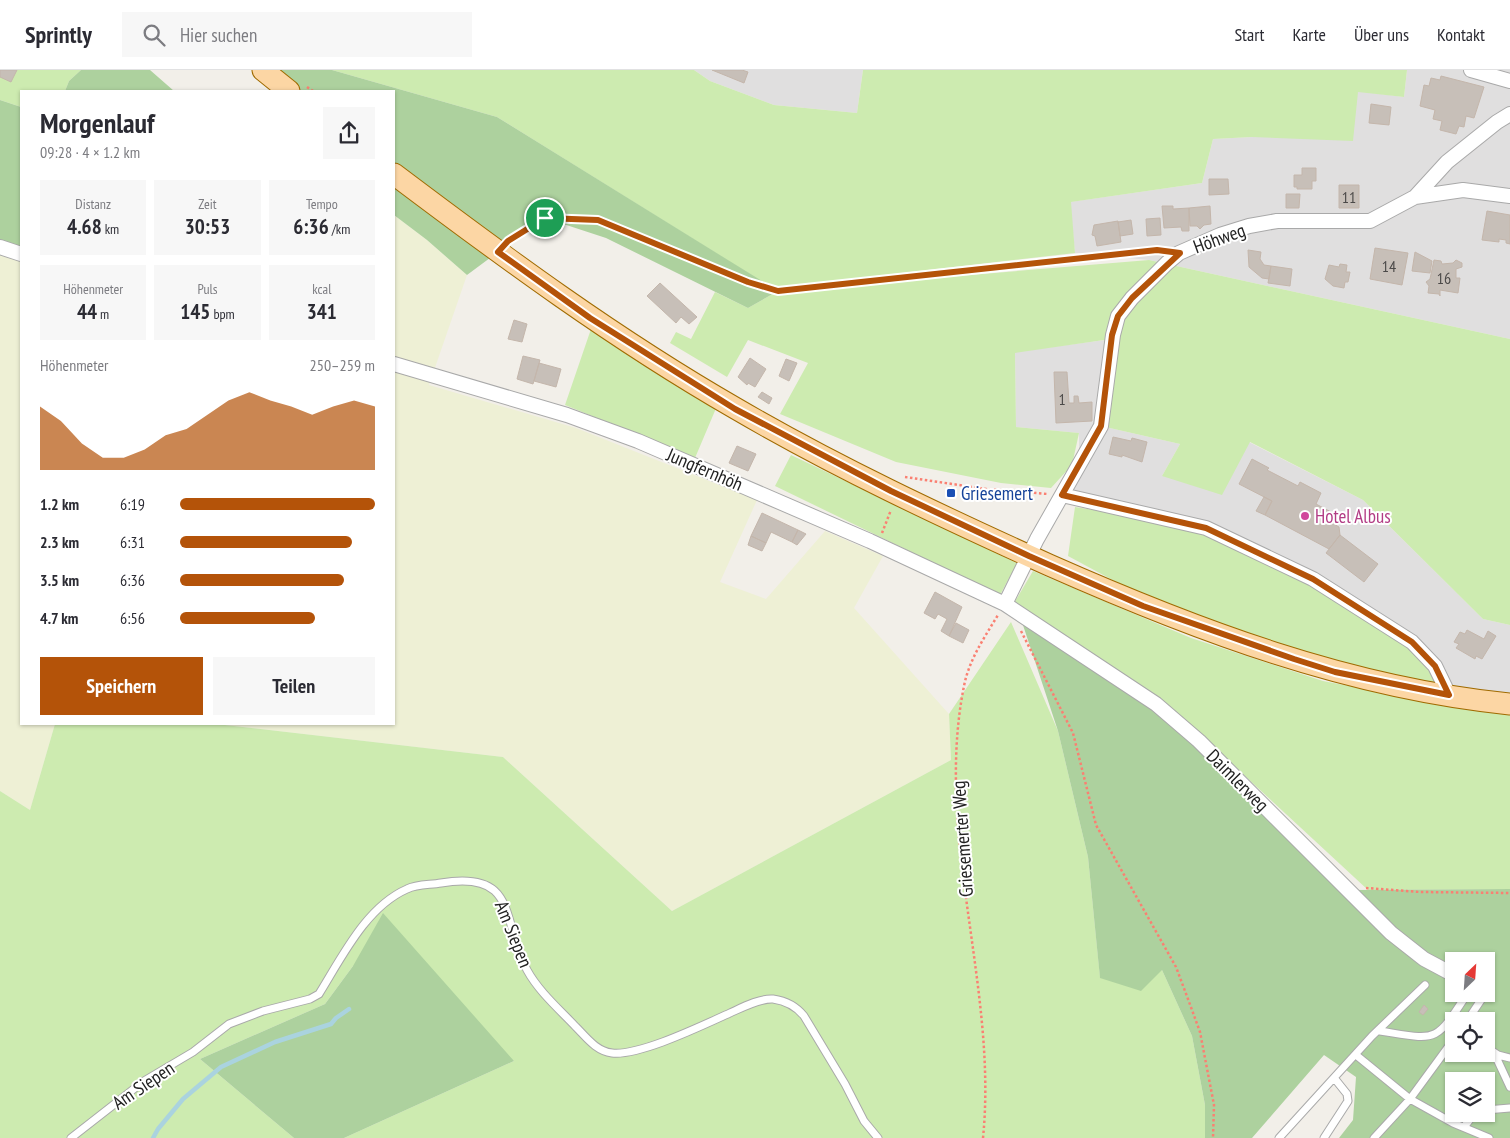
<!DOCTYPE html>
<html lang="de">
<head>
<meta charset="utf-8">
<style>
	:root { --surface:#fff; --page:#f7f7f7; --text:#2b2b33; --muted:#7c7c81; --line:#e1e1e2; --accent:#b45309 }
	body { margin:0; font-family:"PT Sans Narrow",sans-serif; background:var(--page); color:var(--text); height:100vh; display:flex; flex-direction:column; font-size:19px; white-space:nowrap }
	* { box-sizing:border-box; margin:0 }
	p { font-size:16px; color:var(--muted) }
	.icon { flex:none; width:28px; height:28px; fill:none; stroke:currentColor; stroke-width:2; stroke-linecap:round; stroke-linejoin:round }
	.map { position:relative; flex:1; overflow:hidden }
	.side { position:absolute; left:20px; top:20px; width:375px; height:635px; display:flex; flex-direction:column; background:var(--surface); border-radius:0px; box-shadow:0 1px 4px #0004 }
	.side>* { flex:none }
	.needle { width:32px; rotate:25deg }
	.tools { position:absolute; left:1445px; top:882px; display:grid; gap:10px }
	.tools a { display:grid; place-items:center; width:50px; height:50px; border-radius:0px; background:var(--surface); box-shadow:0 1px 4px #0004; font-size:25px }
	.pin { position:absolute; display:grid; place-items:center; width:42px; height:42px; color:#fff; margin:-21px; border:2px solid #fff; border-radius:50%; box-shadow:0 1px 5px #0007 }
	.round { display:grid; place-items:center; flex:none; width:52px; height:52px; border-radius:0px; background:var(--page) }
	.headline { display:flex; align-items:center; justify-content:space-between; height:85px; padding:0 20px }
	h1 { font-size:28px; font-weight:700; line-height:38px }
	.stats { display:grid; grid-template-columns:repeat(3,1fr); gap:8px; height:85px; padding:5px 20px }
	.stats div { display:grid; align-content:center; border-radius:0px; background:var(--page); text-align:center }
	.stats b { font-size:21px; font-weight:700 }
	.stats small { font-size:14px; font-weight:400 }
	.stats p { font-size:14px }
	.chart { height:140px; padding:10px 20px }
	.chart p { display:flex; justify-content:space-between }
	.chart svg { width:100%; height:90px; margin-top:5px; fill:var(--accent); opacity:.7 }
	.cta { display:flex; gap:10px; margin-top:auto; padding:10px 20px }
	.cta a { flex:1; height:58px; border-radius:0px; background:var(--accent); color:#fff; font-size:20px; font-weight:700; line-height:58px; text-align:center }
	.cta a+a { background:var(--page); color:var(--text) }
	ul { padding:0 20px; list-style:none; font-size:16px }
	li { display:grid; grid-template-columns:80px 60px 1fr; align-items:center; height:38px }
	li i { height:12px; border-radius:6px; background:var(--accent) }
	header { display:flex; align-items:center; gap:30px; box-sizing:border-box; height:70px; padding:0 25px; background:var(--surface); border-bottom:1px solid var(--line) }
	header strong { font-size:24px }
	nav { display:flex; gap:28px; margin-inline-start:auto; font-size:18px }
	.search { width:350px; height:45px; background:var(--page); display:flex; align-items:center; gap:12px; box-sizing:border-box; padding:0 18px; border-radius:0px; color:var(--muted); font-size:19px }
	.map>svg:first-child { display:block }
</style>
</head>
<body>
<header>
<strong>Sprintly</strong>
<div class="search"><svg class="icon" aria-label="search" viewBox="0 0 24 24"><circle cx="10" cy="10" r="6"/><path d="M15 15l6 6"/></svg>Hier suchen</div>
<nav><a>Start</a><a>Karte</a><a>Über uns</a><a>Kontakt</a></nav>
</header>
<div class="map">
<svg width="1510" height="1068" viewBox="0 0 1510 1068">
	<rect width="100%" height="100%" fill="#f2efe9"/>
	<path fill="#e0dfdf" d="M694,0h169l-6,43 -83,-8 -64,-24z
		M1407,0h103v269l-361,-79 -74,-7 -5,-51 132,-19 11,-44 39,-2 106,-46 46,6z
		M1105,270l-4,86 79,18 -18,32 87,-34 114,58 120,119 27,6v79l-61,-9 -136,-116 -251,-84 17,-28v-34l-63,-6 -1,-75z"/>
	<path fill="#eef0d5" d="M394,145l33,25 40,35 -38,110 147,43 181,72 -37,82 46,17 59,-68 58,25 -29,52 95,106 2,46 -279,151 -169,-154 -287,-33h178z
		M0,185l21,6v463h34l-25,86 -30,-19z"/>
	<path fill="#cdebb0" d="M0,0h81l-12,11 -4,10h-44v16l-21,-7z
		M332,0h362l16,11 64,24 83,8 6,-43h544l-3,27 -46,-5 -5,49 -101,-4 -39,2 -11,44 -131,19 4,51 -303,35 -275,-171z
		M1149,190l361,79v286l-27,-6 -120,-119 -113,-58 -28,53 -60,-19 18,-32 -79,-18 3,-86 -89,13 1,74 63,6 -7,32 -21,23 -50,-5 -105,-21 -116,-48 28,-51 -60,-23 -21,37 -57,-34 6,-11 15,7 24,-47 33,16 30,-17z
		M591,259l126,77 -22,52 -130,-53z
		M791,385l226,108 -17,32 -225,-109z
		M1075,437l131,21 107,51 99,63 37,53 -251,-69 -130,-70z
		M1033,501l158,67 132,43 131,25 56,6v177l-142,1 -204,-189 -150,-98z
		M1011,552l47,109 30,126 12,120 62,-7 30,66 13,69v33h-861l170,-77 -161,-95 -28,38 -125,55 94,79h-294v-347l30,19 25,-86h161l287,33 169,154 279,-151 -2,-46z"/>
	<path fill="#add19e" fill-rule="evenodd" d="M81,0h69l24,21h-109l4,-10z
		M263,0h69l165,47 281,174 -30,17 -142,-70 -61,-20 -37,23 -10,11 -31,23 -40,-35 -33,-25v-124h-105z
		M0,30l21,7v154l-21,-6z
		M1018,540l138,95 197,185 157,-1v249h-171l14,-18 3,-43 -32,-22 -72,83h-47v-33l-13,-69 -30,-66 -21,21 -41,-13 -12,-121 -30,-126zM1454,891h32v33h-32zM1454,951h32v33h-32zM1454,1011h32v33h-32z
		M383,843l131,148 -170,77h-50l-94,-79 125,-55 28,-38z"/>
	<g fill="none" stroke-linecap="round" stroke-linejoin="round">
		<path stroke="#aad3df" stroke-width="4.5" d="M153,1068l5,-9 25,-30 38,-32 54,-25 56,-18 5,-6 13,-9"/>
	</g>
	<path fill="#c7bfb8" stroke="#c4b6ab" d="M0,0h17l-6,12 -11,-5z
		M712,0h30l6,2 -4,11z
		M1441,6l43,11 -10,31 -8,-2 -2,11 -5,-1 -3,8 -16,-4 2,-9 -9,-2 2,-9 -15,-4 4,-21 5,1 2,-8 9,2z
		M1371,34l20,3 -2,18 -20,-2z
		M1302,98h14v13h-4v8h-15v-2h-3v-12h8z
		M1209,109h19l1,15 -20,1z
		M1339,115h20v23h-20z
		M1286,124h14l-1,14h-13z
		M1162,136h11v3l16,-1v23h-7l-1,-4 -17,1z
		M1210,136l1,18 -7,1 -4,4 -3,-3h-7l-1,-18z
		M1487,141l23,4v29l-4,-1v-3l-7,-1v3l-17,-2z
		M1160,148l1,17 -14,1 -1,-17z
		M1131,150l2,14 -13,2 -2,-14z
		M1118,151l3,21 -24,4 -2,-10 -3,-1 2,-10z
		M1375,178l33,5 -6,32 -32,-6z
		M1248,180l13,2 -1,7 4,6 7,1 -2,13 -7,-1 -13,-11z
		M1415,182l17,9 -2,12 -18,-2z
		M1434,190l7,1 1,3 11,-1 3,-3 6,3v4l-6,2v9h4l-2,15 -18,-3v6l-1,-2 -11,-1 1,-7 -3,-4 4,-3z
		M1340,194l7,1 -1,7h4l-2,10h-3l-1,6 -11,-2 -8,-7 4,-14 10,2z
		M1271,196l21,3 -2,17 -22,-3z
		M660,213l37,34 -8,7 -8,-7 -5,6 -29,-27z
		M514,250l13,4 -5,18 -14,-3z
		M523,286l17,4 -7,24 -16,-5z
		M750,288l16,11 -11,18 -7,-4 -1,2 -9,-8z
		M786,289l11,4 -8,18 -10,-5z
		M539,293l22,6 -5,18 -22,-6z
		M1054,302h13l2,31h5v-7h4l1,7 13,-1v19l-36,2z
		M762,322l10,6 -3,6 -11,-7z
		M1113,367l18,4 1,-3 15,4 -5,20 -20,-7v2l-13,-3z
		M737,376l19,8 -8,17 -19,-8z
		M1252,389l17,9 -2,2 31,16 2,-4 21,11 -5,11 15,8 -4,8 12,7 1,8 -11,14 -64,-34 7,-14 -33,-17z
		M1264,427l8,4 -7,14 -9,-4z
		M762,443l36,17 -6,12 -21,-10 -5,11 -15,-7z
		M798,460l8,4 -9,11 -5,-3z
		M1340,465l38,29 -14,18 -38,-29z
		M751,466l15,7 -4,8 -14,-6z
		M935,522l27,15 -13,29 -8,-5 6,-12 -9,-5 -3,5 -11,-6z
		M956,553l13,7 -6,13 -14,-7z
		M1467,560l17,9 4,-8 8,5 -14,23 -6,-3 -1,3 -19,-11 3,-4 -5,-2 6,-10 5,2z
		M1424,935l4,4 -5,6 -4,-3z"/>
	<g fill="none" stroke-linecap="round" stroke-linejoin="round">
		<g stroke="#a9a9a9" stroke-width="9">
			<path id="service" d="M1467,951l18,-27
				M1380,961c57,9 55,13 87,-37
				M1486,977l12,8
				M1356,985l54,44 43,24 36,15
				M1510,988l-12,-3 -1,4 13,28
				M1486,1040l24,-2
				M1464,1057l10,-13
				M71,1068l73,-57 49,-29 36,-28 34,-13 47,-12 9,-5c23,-37 47,-87 88,-105 10,-5 23,-4 34,-6 78,-13 60,38 86,87 12,22 33,40 49,57 11,11 20,24 36,26 28,3 91,-28 118,-40 11,-5 30,-15 43,-14 14,2 23,7 31,17l41,68 19,37 14,17
				M1279,1068l93,-102 53,-51
				M1324,1068l24,-37 -1,-7 -12,-15
				M1374,1068l36,-39 44,-60"/>
		</g>
		<g stroke="#a9a9a9" stroke-width="16">
			<path id="minor" d="M1471,0l39,11
				M1415,127l48,-7 47,6
				M0,177l21,7
				M394,294l173,51 71,26 232,100 135,63 151,100 43,37 192,192 33,26 30,16
				M1062,425l144,33 107,51 99,63 23,24 14,29
				M1005,534l32,-65 64,-113 12,-91 5,-19 14,-18 35,-35 12,-10 41,-18 29,-9 28,-5h93l45,-24 32,-35 50,-40 13,-8"/>
		</g>
		<g stroke="#a06b00" stroke-width="23">
			<path id="primary" d="M263,0l26,21
				M394,104c110,83 221,165 341,234 101,59 208,109 314,157 147,65 300,123 461,139"/>
		</g>
		<path stroke="#fa8072" stroke-width="2.5" stroke-dasharray="2.5 2.5" stroke-linecap="butt" d="M307,17l6,4
			M511,169l34,-21 53,2 150,62 30,9 383,-40
			M905,407l81,12 62,5
			M882,463l9,-23
			M1021,561l52,102 23,92 80,142 12,32 12,33 14,73 -1,33
			M1366,818l54,4 90,1
			M983,1068c15,-150 -49,-303 -19,-452 5,-26 20,-48 34,-71"/>
		<use href="#service" stroke="#fff" stroke-width="7"/>
		<use href="#minor" stroke="#fff" stroke-width="14"/>
		<use href="#primary" stroke="#fcd6a4" stroke-width="21"/>
	</g>
	<g fill="none" stroke-linecap="round" stroke-linejoin="round">
		<g stroke="#fff" stroke-width="10">
			<path id="route" d="M545,148l53,2 150,62 30,9 379,-41 23,3 -48,45 -14,18 -6,19 -11,91 -39,69 144,33 107,51 99,63 23,24 14,29 -114,-23 -41,-13 -151,-53 -114,-50 -138,-65 -156,-82 -145,-91 -92,-66 10,-11z"/>
		</g>
		<use href="#route" stroke="#b45309" stroke-width="6"/>
	</g>
	<rect fill="#1a4fb4" stroke="#fff" stroke-width="2" x="946" y="418" width="10" height="10" rx="2.5"/>
	<circle fill="#d1479c" stroke="#fff" stroke-width="2" cx="1305" cy="446" r="5"/>
	<g text-anchor="middle" dominant-baseline="central" stroke-width="4" stroke-linejoin="round" paint-order="stroke">
		<g font-size="16" fill="#4b4948">
			<text x="1349" y="127">11</text>
			<text x="1389" y="196">14</text>
			<text x="1444" y="208">16</text>
			<text x="1062" y="329">1</text>
		</g>
		<g font-size="19" fill="#222" stroke="#fff">
			<text transform="translate(1219 168) rotate(-20)">Höhweg</text>
			<text transform="translate(705 399) rotate(23)">Jungfernhöh</text>
			<text transform="translate(1238 710) rotate(45)">Daimlerweg</text>
			<text transform="translate(962 769) rotate(-94)">Griesemerter Weg</text>
			<text transform="translate(514 864) rotate(68)">Am Siepen</text>
			<text transform="translate(143 1015) rotate(-34)">Am Siepen</text>
		</g>
		<g font-size="19" fill="#164399" stroke="#fff" text-anchor="start">
			<text x="961" y="423">Griesemert</text>
		</g>
		<g font-size="19" fill="#b23c85" stroke="#fff" text-anchor="start">
			<text x="1315" y="446">Hotel Albus</text>
		</g>
	</g>
</svg>
<div class="tools">
<a><svg class="needle" viewBox="-14 -14 28 28"><path d="M0-13l5 13h-10z" fill="#e53935"/><path d="M0 13l5-13h-10z" fill="#7c7c81"/></svg></a>
<a><svg class="icon" aria-label="locate" viewBox="0 0 24 24"><circle cx="12" cy="12" r="6"/><path d="M12 2v4M12 18v4M2 12h4M18 12h4"/></svg></a>
<a><svg class="icon" aria-label="layers" viewBox="0 0 24 24"><path d="M12 4l9 5-9 5-9-5zM3 14l9 5 9-5"/></svg></a>
</div>
<div class="pin" style="left:545px;top:148px;background:#1e9e55"><svg class="icon" aria-label="arrive" viewBox="0 0 24 24"><path d="M6 21V4h12l-3 4 3 4H6"/></svg></div>
<section class="side">
<div class="headline"><div><h1>Morgenlauf</h1><p>09:28 · 4 × 1.2 km</p></div><a class="round"><svg class="icon" aria-label="share" viewBox="0 0 24 24"><path d="M12 15V3M7 8l5-5 5 5M5 13v7h14v-7"/></svg></a></div>
<div class="stats">
<div><p>Distanz</p><b>4.68<small> km</small></b></div>
<div><p>Zeit</p><b>30:53</b></div>
<div><p>Tempo</p><b>6:36<small> /km</small></b></div>
</div>
<div class="stats">
<div><p>Höhenmeter</p><b>44<small> m</small></b></div>
<div><p>Puls</p><b>145<small> bpm</small></b></div>
<div><p>kcal</p><b>341</b></div>
</div>
<div class="chart"><p><span>Höhenmeter</span>250–259 m</p>
<svg viewBox="0 0 160 44" preserveAspectRatio="none"><path d="M0 44V13L10 20L20 31L30 38L40 38L50 34L60 27L70 24L80 17L90 10L100 6L110 10L120 13L130 17L140 13L150 10L160 13V44z"/></svg>
</div>
<ul>
<li><b>1.2 km</b>6:19<i style="width:100%"></i></li>
<li><b>2.3 km</b>6:31<i style="width:88%"></i></li>
<li><b>3.5 km</b>6:36<i style="width:84%"></i></li>
<li><b>4.7 km</b>6:56<i style="width:69%"></i></li>
</ul>
<div class="cta"><a>Speichern</a><a>Teilen</a></div>
</section>
</div>
</body>
</html>
